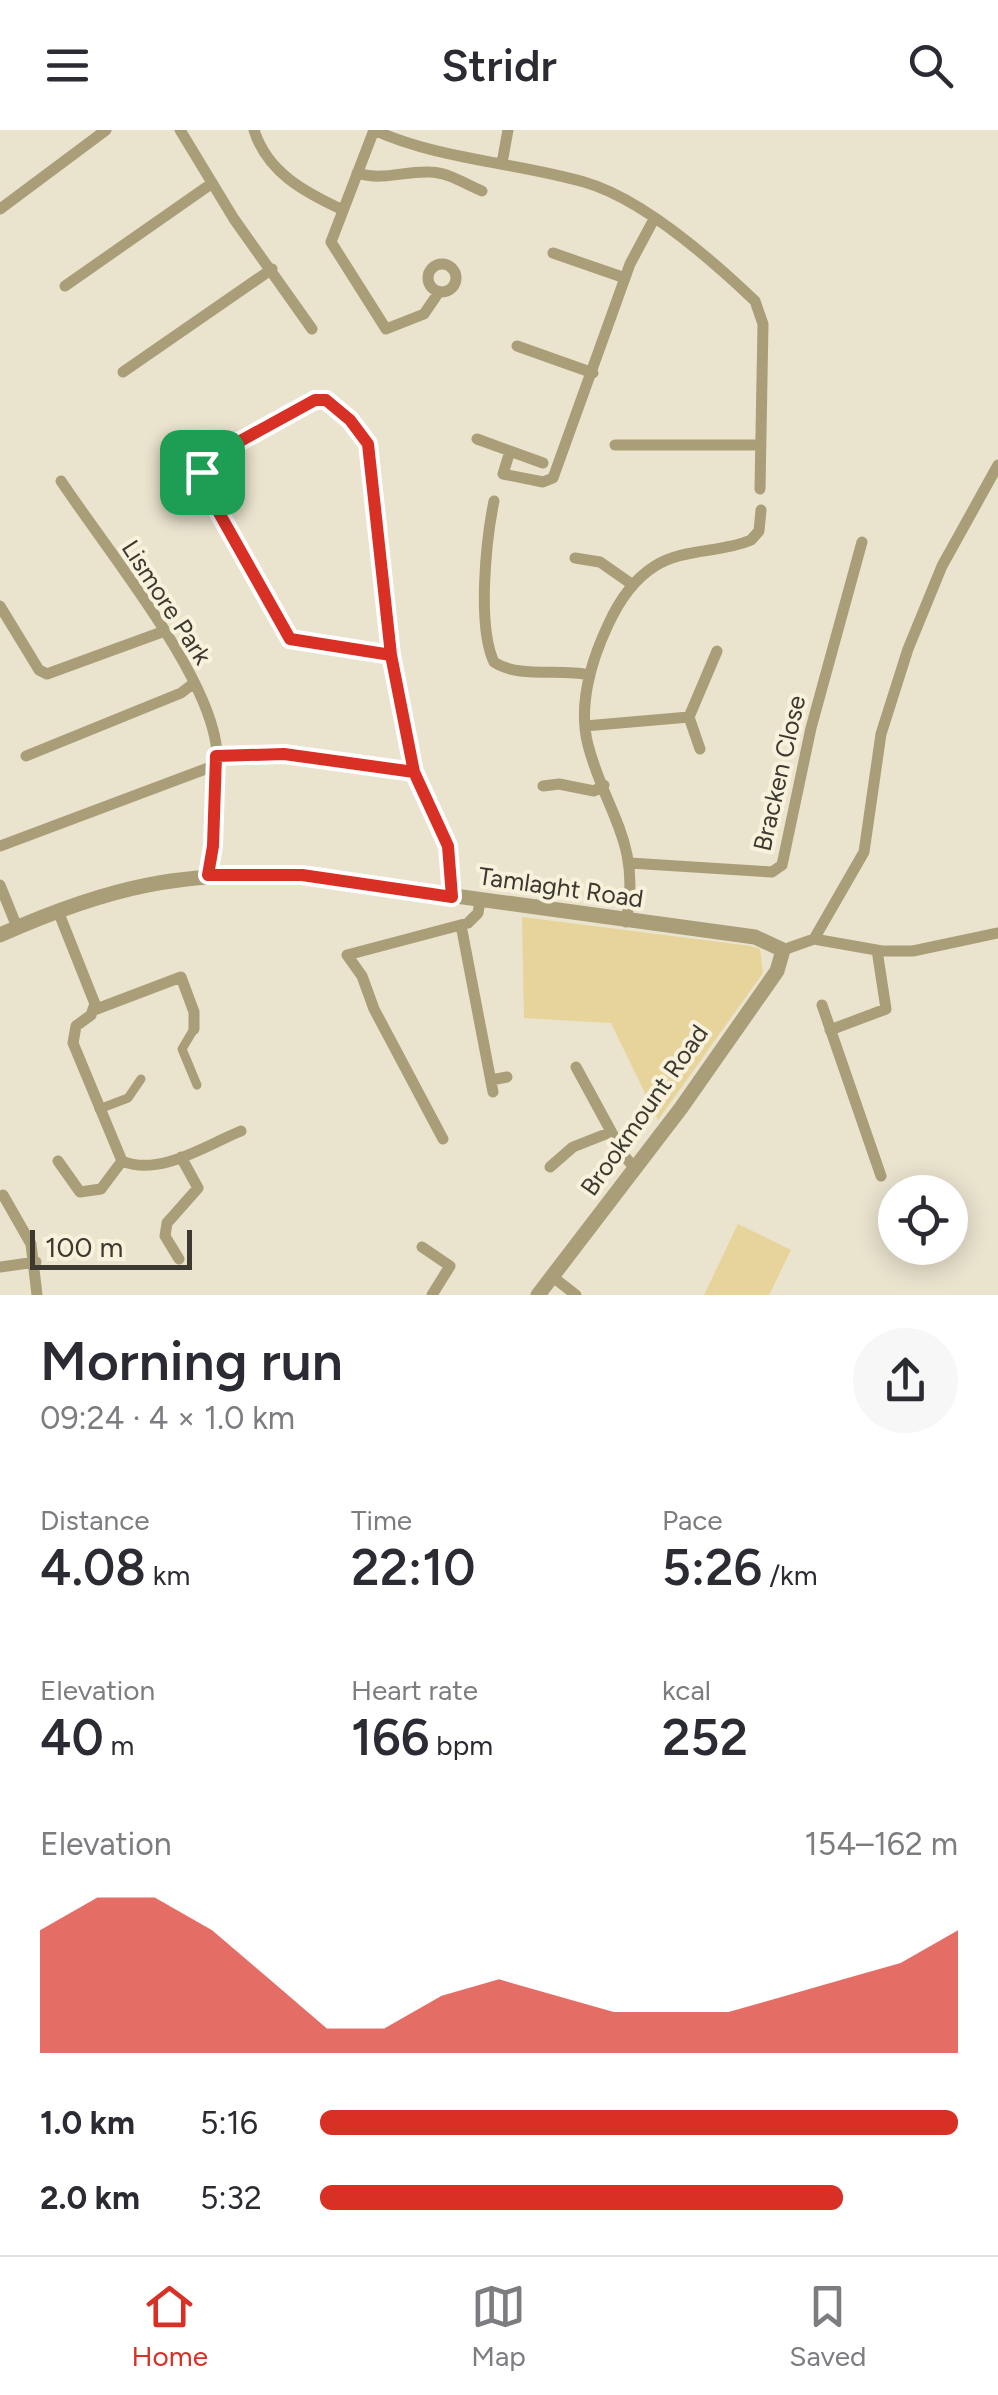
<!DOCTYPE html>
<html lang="en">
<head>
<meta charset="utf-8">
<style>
	:root { --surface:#fff; --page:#f7f7f7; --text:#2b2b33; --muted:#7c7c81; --line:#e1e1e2; --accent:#d93025 }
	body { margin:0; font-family:Figtree,sans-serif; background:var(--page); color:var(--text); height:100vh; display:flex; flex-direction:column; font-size:38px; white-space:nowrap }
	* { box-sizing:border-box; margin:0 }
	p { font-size:32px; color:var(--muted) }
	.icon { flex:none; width:55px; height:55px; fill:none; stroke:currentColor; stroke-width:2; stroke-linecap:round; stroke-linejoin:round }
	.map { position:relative; height:1165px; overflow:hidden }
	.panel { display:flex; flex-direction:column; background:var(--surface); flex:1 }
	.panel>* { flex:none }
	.fabs { position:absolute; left:878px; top:1045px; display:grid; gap:20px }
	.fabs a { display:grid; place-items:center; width:90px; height:90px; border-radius:50%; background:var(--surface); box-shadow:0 5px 25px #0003; font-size:50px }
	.scale { position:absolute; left:30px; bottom:25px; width:162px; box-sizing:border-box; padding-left:10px; border:5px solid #3c3931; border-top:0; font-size:28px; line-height:35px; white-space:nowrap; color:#3c3931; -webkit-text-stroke:8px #f8f1db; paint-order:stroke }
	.pin { position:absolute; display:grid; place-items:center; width:85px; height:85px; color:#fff; margin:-42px; border-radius:20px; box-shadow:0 5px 15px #0006 }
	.round { display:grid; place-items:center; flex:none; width:105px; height:105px; border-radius:52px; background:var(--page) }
	.summary { display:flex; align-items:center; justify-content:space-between; height:170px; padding:0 40px }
	h1 { font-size:55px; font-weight:600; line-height:75px }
	.metrics { display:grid; grid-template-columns:repeat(3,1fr); gap:15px; height:170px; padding:10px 40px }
	.metrics div { display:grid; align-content:center }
	.metrics b { font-size:50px; font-weight:600 }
	.metrics small { font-size:28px; font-weight:400 }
	.metrics p { font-size:28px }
	.chart { height:280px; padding:20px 40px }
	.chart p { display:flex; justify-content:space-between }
	.chart svg { width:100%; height:180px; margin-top:10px; fill:var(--accent); opacity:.7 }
	ul { padding:0 40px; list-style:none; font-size:32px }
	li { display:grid; grid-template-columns:160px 120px 1fr; align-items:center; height:75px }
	li i { height:25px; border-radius:12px; background:var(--accent) }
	header { display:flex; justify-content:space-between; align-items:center; height:130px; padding:0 40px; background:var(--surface); font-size:45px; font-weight:600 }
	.tabs { display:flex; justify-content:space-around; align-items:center; height:140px; border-top:2px solid var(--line); background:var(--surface); font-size:28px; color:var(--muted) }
	.tabs a { display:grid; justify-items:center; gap:5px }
	.tabs .current { color:var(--accent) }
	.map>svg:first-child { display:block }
</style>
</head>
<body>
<header><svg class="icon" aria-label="menu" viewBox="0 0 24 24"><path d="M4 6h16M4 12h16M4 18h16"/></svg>Stridr<svg class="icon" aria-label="search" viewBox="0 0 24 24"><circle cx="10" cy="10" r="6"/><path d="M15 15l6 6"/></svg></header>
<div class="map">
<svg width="998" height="1165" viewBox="0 0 998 1165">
	<rect width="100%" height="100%" fill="#eae3ce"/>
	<path fill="#e6d49b" d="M522,787l229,29 9,3 3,24 -105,147 -47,-97 -87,-5z
		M738,1094l53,26 -22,45h-65z"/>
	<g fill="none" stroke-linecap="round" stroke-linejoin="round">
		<path stroke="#aa9e78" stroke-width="9" d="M194,899l-12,20 15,36
			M99,979l29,-11 13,-19"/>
		<path stroke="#aa9e78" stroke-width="11" d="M180,0l54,89 78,110
			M254,0c13,42 50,62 89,80
			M502,33l6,-33
			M357,43c26,8 46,-2 72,-1 19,0 36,12 53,19
			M0,79l106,-79
			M553,123l72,25
			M428 148a14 14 0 1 1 28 0a14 14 0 1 1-28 0Z
			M65,156l146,-102
			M439,162l-15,22 -38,15 -55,-87 43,-112c66,30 141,32 210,52 57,16 128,78 171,119l8,23 -3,165
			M517,216l76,27
			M123,242l149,-103
			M477,309l66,24
			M615,315h146
			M510,321l-7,23 40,8 10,-4 77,-214 24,-45
			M61,351c44,66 133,175 152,249 11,38 2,106 -6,145
			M494,371c-8,39 -17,125 0,161 25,17 66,6 95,13
			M575,428l25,4 33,23
			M0,476l39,64 8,4 115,-42
			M391,525l-101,-16 -81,-144 -7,-15 3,-18 110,-62 10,-1 25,21 18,24 23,211 24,117 34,74 2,51
			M689,587l11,32
			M585,596l104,-9 28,-66
			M26,626l155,-63 13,-10
			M217,626l67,-2 131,18
			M543,656l16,-2 35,7 10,-6
			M0,716l216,-81
			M630,733l142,9 10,-7 29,-137 51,-186
			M0,755l17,42
			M58,781l37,93 -4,11 -15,11 -3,17 49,118c38,16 84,-16 119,-30
			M626,792c16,-80 -20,-108 -38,-177 -10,-39 3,-84 20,-120 10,-22 26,-46 47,-59 28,-18 66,-13 96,-26l8,-9 2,-21
			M461,795l32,167
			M814,809l50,-87 17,-118 27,-85 34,-83 56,-101
			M783,820l31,-11 68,12h31l85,-18
			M822,875l59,171
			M94,880l87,-33 13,35v17
			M830,900l56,-21 -9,-59
			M576,937l49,90 10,11
			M491,950l16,-3
			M443,1009l-69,-130 -12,-33 -15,-21 121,-32 10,-10 2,-12
			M58,1031l22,31 21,-3 21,-28
			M550,1037l23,-20 38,-15
			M3,1065l28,49 6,51
			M422,1117l28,19 -18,29
			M179,1129l-14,-23 2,-13 31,-35 -17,-31
			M0,1137l36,-5
			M553,1147l23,18"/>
		<path stroke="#aa9e78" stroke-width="15" d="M0,805c112,-50 180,-63 302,-60l453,62 28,13 -6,21 -96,137 -143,187"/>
	</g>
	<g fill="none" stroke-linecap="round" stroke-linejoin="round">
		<g stroke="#fff" stroke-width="20">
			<path id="route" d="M202,342l7,23 81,144 101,16 23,117 -130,-18 -68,2 -3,90 -5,29h94l150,22 -4,-51 -34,-74 -23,-117 -23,-211 -18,-24 -24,-20h-11l-102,56 -11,16"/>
		</g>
		<use href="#route" stroke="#d93025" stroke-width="12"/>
	</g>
	<g text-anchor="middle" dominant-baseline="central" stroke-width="8" stroke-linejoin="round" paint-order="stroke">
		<g font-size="25" fill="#3c3931" stroke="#f8f1db">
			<text transform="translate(167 472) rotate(57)">Lismore Park</text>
			<text transform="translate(779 643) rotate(-77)">Bracken Close</text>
			<text transform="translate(561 757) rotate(8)">Tamlaght Road</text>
			<text transform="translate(644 980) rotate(-55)">Brookmount Road</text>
		</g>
	</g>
</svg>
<div class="fabs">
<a><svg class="icon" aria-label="locate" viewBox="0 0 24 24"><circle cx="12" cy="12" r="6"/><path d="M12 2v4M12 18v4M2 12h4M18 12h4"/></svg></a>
</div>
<div class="scale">100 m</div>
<div class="pin" style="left:202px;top:342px;background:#1e9e55"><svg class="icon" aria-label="arrive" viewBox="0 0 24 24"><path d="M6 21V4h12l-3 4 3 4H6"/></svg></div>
</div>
<section class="panel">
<div class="summary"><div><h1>Morning run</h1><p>09:24 · 4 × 1.0 km</p></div><a class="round"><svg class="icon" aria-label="share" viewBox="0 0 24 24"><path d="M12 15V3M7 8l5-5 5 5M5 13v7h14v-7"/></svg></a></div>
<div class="metrics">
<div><p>Distance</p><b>4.08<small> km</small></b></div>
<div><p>Time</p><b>22:10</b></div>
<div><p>Pace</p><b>5:26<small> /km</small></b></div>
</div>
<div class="metrics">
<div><p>Elevation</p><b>40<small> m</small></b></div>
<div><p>Heart rate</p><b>166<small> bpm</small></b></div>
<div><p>kcal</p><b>252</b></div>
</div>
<div class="chart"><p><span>Elevation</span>154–162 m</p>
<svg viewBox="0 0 160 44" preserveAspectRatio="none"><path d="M0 44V14L10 6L20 6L30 14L40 26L50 38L60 38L70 30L80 26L90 30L100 34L110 34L120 34L130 30L140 26L150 22L160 14V44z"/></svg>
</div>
<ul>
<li><b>1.0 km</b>5:16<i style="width:100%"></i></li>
<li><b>2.0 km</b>5:32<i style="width:82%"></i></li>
</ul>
</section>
<nav class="tabs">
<a class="current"><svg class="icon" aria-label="home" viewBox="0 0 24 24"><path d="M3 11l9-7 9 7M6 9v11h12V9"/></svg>Home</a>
<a><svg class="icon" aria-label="map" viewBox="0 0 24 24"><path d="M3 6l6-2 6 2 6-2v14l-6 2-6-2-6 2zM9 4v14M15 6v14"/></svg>Map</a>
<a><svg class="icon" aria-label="saved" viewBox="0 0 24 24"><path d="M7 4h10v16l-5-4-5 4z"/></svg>Saved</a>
</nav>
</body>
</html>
